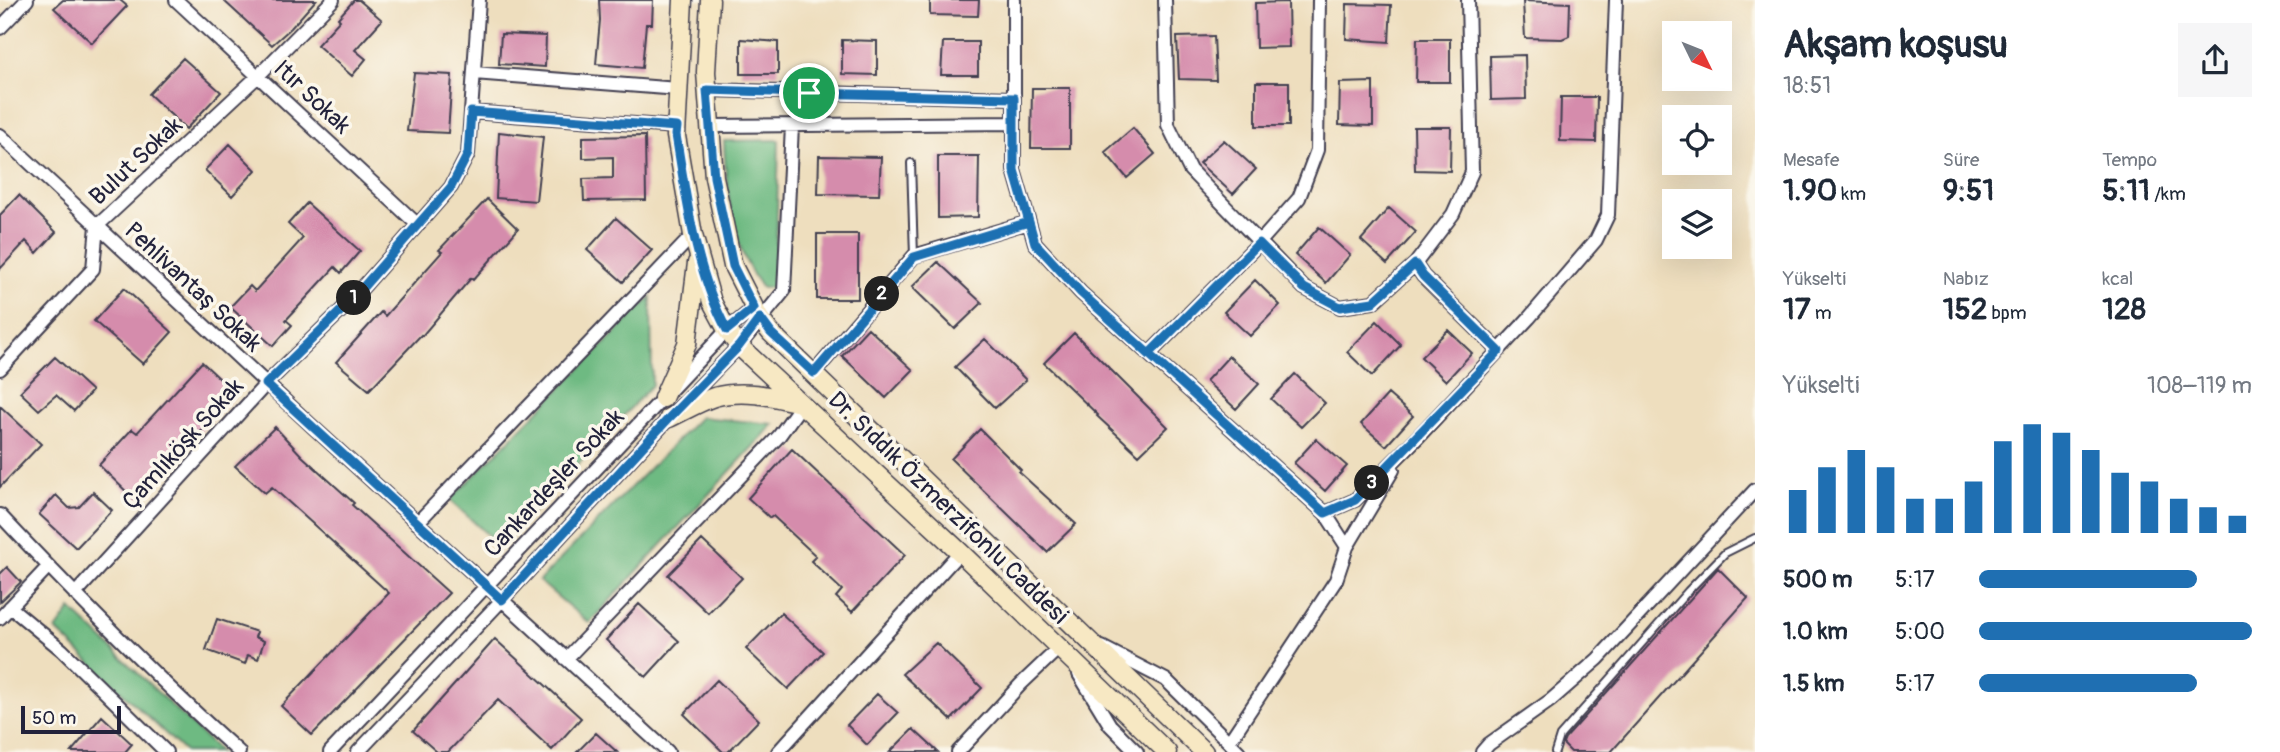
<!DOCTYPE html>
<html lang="tr">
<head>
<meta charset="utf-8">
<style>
	:root { --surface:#fff; --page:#f6f6f7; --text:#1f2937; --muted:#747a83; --accent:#1f6fb2 }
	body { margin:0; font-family:Pangolin,sans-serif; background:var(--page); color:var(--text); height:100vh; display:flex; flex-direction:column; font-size:26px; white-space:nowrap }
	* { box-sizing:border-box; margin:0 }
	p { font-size:23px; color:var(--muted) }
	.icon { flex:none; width:38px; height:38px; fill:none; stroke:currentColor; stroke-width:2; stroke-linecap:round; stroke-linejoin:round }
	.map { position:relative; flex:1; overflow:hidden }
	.panel { display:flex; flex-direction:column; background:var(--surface); width:525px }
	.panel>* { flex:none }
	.needle { width:46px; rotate:133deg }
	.fabs { position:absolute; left:1662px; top:21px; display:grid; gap:14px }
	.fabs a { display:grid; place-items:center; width:70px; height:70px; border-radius:0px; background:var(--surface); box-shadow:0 7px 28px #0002; font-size:35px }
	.scale { position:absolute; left:21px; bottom:18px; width:100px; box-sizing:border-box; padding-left:7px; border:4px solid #22223b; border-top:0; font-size:19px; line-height:24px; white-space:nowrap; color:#22223b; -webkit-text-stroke:5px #fbf7ec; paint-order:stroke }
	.pin { position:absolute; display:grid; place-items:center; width:60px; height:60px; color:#fff; margin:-30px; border:4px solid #fff; border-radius:50%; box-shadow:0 2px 7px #0007 }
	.km { position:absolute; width:35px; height:35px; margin:-18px; border-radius:50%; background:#222; color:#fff; font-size:19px; line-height:35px; text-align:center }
	.round { display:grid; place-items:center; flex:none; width:74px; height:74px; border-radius:0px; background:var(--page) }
	.head { display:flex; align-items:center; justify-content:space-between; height:119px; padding:0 28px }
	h1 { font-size:38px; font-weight:700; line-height:52px }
	.figures { display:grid; grid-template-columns:repeat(3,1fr); gap:10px; height:119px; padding:7px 28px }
	.figures div { display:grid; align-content:center }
	.figures b { font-size:30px; font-weight:700 }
	.figures small { font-size:19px; font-weight:400 }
	.figures p { font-size:19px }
	.chart { height:196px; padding:14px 28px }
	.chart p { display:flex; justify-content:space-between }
	.chart svg { width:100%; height:126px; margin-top:7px; stroke:var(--accent); stroke-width:6 }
	ul { padding:0 28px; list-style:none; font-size:23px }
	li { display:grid; grid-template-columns:112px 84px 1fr; align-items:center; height:52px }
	li i { height:18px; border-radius:9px; background:var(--accent) }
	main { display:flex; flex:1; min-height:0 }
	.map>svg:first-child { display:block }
</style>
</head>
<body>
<main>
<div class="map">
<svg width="1755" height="752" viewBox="0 0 1755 752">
	<rect width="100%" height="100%" fill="#fbf7ec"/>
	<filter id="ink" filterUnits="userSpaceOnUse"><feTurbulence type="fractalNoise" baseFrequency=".0143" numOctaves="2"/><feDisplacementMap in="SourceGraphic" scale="14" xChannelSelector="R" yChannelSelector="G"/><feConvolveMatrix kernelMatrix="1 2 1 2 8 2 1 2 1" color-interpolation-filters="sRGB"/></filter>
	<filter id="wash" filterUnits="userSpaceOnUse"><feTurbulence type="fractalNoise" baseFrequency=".00686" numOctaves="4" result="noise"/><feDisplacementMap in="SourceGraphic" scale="28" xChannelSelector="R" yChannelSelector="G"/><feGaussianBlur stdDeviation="1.57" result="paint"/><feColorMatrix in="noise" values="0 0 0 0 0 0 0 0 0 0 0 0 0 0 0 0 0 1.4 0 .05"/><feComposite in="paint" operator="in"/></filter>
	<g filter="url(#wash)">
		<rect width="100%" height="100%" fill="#eedebe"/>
		<path fill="#6eba82" stroke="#486e5e" stroke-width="2" d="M779,140l-4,147 -13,1c-31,-40 -36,-98 -38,-147z
			M651,297l1,88 -151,162 -51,-47z
			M700,417l74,7 -185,199 -50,-42z
			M71,609l149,143h-35l-129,-122z"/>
		<g id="blocks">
			<path fill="#d58cac" d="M63,0h57l7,6 -35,37 -38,-35z
				M223,0h93l-25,28 -19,17z
				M354,0h5l23,20 -27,30 11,9 -14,17 -35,-31 23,-25 -2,-2z
				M599,0h54l-1,24h-6l-4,44 -46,-4 4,-44z
				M930,0h49l-1,16 -48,-1z
				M1523,1l47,2 -1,33 -7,3 -37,-1z
				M1288,2l1,45 -33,1 -1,-45z
				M1347,4l44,1 -2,37 -43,-3z
				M501,34l45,2 -1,31 -46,-3z
				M1214,36l2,44 -37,-1 -2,-42z
				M741,39l37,3v32h-37z
				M1417,39h33v43h-34z
				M842,40l35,1v34l-35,-1z
				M943,42h35v33h-37z
				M1525,55l1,44 -35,1 -1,-44z
				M183,58l38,34 -35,37 -37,-35z
				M414,73l38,2 -4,58 -41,-2z
				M1256,82h33v44h-33z
				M1373,82v44l-34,-1 1,-42z
				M1032,88h38v60h-39z
				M1561,97h36l-1,45 -36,-1z
				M1414,127h37l-1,44 -35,-1z
				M1133,128l22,26 -28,24 -22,-26z
				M499,132l44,5 -7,64 -40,-3z
				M645,136l1,64 -62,1 -1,-22 30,-1v-21l-30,1v-21z
				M1224,140l32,29 -23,25 -34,-31z
				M230,144l26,26 -24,26 -27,-26z
				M819,156l62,1 -2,38 -61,-1z
				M938,156h41l-1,61 -40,1z
				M19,195l37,37 -19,21 -11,-12 -26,28v-54z
				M487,199l31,30 -45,51 -2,-2 -49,58 -1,-1 -52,55 -33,-28 45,-50 4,4 57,-64 -3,-2z
				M307,203l53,48 -19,22 -6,-6 -49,53 6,5 -19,21 -43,-39 20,-21 5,5 48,-53 -15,-14z
				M1389,208l27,24 -29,32 -26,-24z
				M616,218l36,32 -29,32 -36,-32z
				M1319,227l31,28 -24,28 -31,-28z
				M817,234h41v65h-41z
				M938,262l44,41 -27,26 -43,-42z
				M1255,280l25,25 -30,31 -26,-24z
				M124,288l48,44 -29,32 -49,-43z
				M1377,321l24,24 -29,31 -25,-24z
				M868,328l45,42 -27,28 -44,-42z
				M1448,330l24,23 -26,28 -25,-24z
				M1074,333l94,94 -29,28 -42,-39 1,-1 -54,-52z
				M985,339l41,41 -31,28 -40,-41z
				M1229,356l30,28 -23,25 -30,-28z
				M55,357l37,34 -18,20 -18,-16 -17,15 -19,-18z
				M202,362l34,32 -100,107 -37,-36 33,-36 5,4z
				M1295,374l30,29 -24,24 -30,-28z
				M1388,394l25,22 -27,30 -25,-22z
				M0,406l41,38 -41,43z
				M275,427l27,29 52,47 -2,2 97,88 -137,142 -31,-29 108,-113 -117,-106 -7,6 -30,-27z
				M980,429l41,41 -2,2 57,52 -29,28 -96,-93z
				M1316,439l31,27 -22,25 -31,-28z
				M792,449l113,106 -53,57 -16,-15 6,-7 -31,-29 5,-5 -43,-40 -3,2 -22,-20z
				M93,492l19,18 -36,38 -37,-34 17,-19 13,13 10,-1z
				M702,540l40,38 -34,35 -40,-38z
				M7,567l14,15 -21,20v-28z
				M1718,568l30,30 -137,154h-40l-8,-8 2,-5z
				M639,604l40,37 -33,36 -40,-37z
				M781,613l42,39 -35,37 -42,-40z
				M217,619l40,13 -2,5 9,4 -6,18 -10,-4 -3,9 -39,-14z
				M495,639l86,79 -29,32 -54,-50 -50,52h-11l-24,-21z
				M936,643l46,45 -31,32 -49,-46z
				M717,680l42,40 -31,32h-5l-39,-38z
				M877,694l21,19 -31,32 -20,-20z
				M102,716l30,28 -7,8h-54z
				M913,729l25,23h-48z
				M596,733l21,19h-40z"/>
		</g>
	</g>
	<g filter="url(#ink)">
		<use href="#blocks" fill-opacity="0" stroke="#413e4f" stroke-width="2"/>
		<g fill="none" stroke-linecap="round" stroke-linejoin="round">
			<g stroke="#413e4f" stroke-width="10">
				<path id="service" d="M911,163l3,93
					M1555,752l5,-16 128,-145 37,-38 30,-15"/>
			</g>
			<g stroke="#413e4f" stroke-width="16">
				<path id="minor" d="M176,0l242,225
					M1014,0v170l21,73 46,50 244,220 22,34 -11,33 -107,162
					M1165,0l3,125 22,45 114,118 36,19 33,-5 42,-38
					M1468,0l4,172 -19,42 -38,50 8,12 76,75
					M0,28l27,-28
					M474,73l204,16
					M707,90l307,8
					M471,112l205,15
					M710,126l304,-3
					M0,135l313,292 355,325
					M1149,354l110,-111 40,-45 18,-48 2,-150
					M0,369l93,-100 4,-43 161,-150 75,-76
					M814,373l100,-117 115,-34
					M1325,513l30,-13 64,-64 110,-118 67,-78 12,-25 8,-215
					M0,515c77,82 155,162 239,237
					M417,523l276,-288
					M1347,547l46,-77
					M75,594l191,-210 84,-82 101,-115 17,-33 11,-154
					M10,607l52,43 104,102
					M0,618l48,-51
					M1102,647l64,33 73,72
					M566,659l213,-223 23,-32
					M1079,674l31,51 27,27
					M330,752l397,-422 27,-22
					M358,752l144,-152 167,-182 70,-72 45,-55 8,-165
					M778,752l182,-200
					M958,752l63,-68 38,-36
					M1482,752l7,-8 62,-44 47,-41 157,-169"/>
			</g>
			<g stroke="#413e4f" stroke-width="21">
				<path id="secondary" d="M683,0l-7,136 17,99 19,67 15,28 12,16 221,206 207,200
					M710,0l-4,72 8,105 19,89 27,53 11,14 433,419
					M663,398l24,-54 10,-81
					M669,418c15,-7 30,-16 45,-21 29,-8 57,-1 86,6"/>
			</g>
			<use href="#service" stroke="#fff" stroke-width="6"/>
			<use href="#minor" stroke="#fff" stroke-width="12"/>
			<use href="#secondary" stroke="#f7e8c3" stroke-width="18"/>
		</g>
	</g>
	<g fill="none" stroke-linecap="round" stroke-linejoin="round" filter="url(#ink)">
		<g stroke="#fff" stroke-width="14">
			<path id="route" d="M809,93l-102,-3 7,87 19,89 21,42 -27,22c-32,-60 -40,-129 -51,-195l1,-8 -206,-15 -3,42 -17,33 -101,115 -84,82 236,216 167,-182 70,-72 21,-28 11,15 43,40 100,-116 115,-35 6,21 46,50 68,61 110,-111 45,45 36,19 33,-5 42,-38 8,12 76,75 -144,149 -30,13 -244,-220 -46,-50 -21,-73v-72l-205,-5"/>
		</g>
		<use href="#route" stroke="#1f6fb2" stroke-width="9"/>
	</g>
	<g text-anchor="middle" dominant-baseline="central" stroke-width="7" stroke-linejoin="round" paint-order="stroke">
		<g font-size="24" fill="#22223b" stroke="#fbf7ec">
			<text transform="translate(312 97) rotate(43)">Itır Sokak</text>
			<text transform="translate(136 161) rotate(-43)">Bulut Sokak</text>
			<text transform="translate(193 287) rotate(43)">Pehlivantaş Sokak</text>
			<text transform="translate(183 444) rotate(-48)">Çamlıköşk Sokak</text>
			<text transform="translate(554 483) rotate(-47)">Cankardeşler Sokak</text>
			<text transform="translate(948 508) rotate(44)">Dr. Sıddık Özmerzifonlu Caddesi</text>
		</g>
	</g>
</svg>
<div class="fabs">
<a><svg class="needle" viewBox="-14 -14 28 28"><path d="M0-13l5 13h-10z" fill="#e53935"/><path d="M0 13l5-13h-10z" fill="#747a83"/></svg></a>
<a><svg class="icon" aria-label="locate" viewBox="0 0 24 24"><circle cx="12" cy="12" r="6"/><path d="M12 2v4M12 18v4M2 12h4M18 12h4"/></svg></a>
<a><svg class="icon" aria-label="layers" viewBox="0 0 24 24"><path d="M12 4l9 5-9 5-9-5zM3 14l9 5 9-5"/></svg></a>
</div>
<div class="scale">50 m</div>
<div class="pin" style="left:809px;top:93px;background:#1e9e55"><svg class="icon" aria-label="arrive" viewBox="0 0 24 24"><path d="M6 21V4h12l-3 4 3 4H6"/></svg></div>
<b class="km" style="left:354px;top:298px">1</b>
<b class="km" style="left:882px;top:294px">2</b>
<b class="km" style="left:1372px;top:483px">3</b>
</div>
<section class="panel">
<div class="head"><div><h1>Akşam koşusu</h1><p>18:51</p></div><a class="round"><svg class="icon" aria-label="share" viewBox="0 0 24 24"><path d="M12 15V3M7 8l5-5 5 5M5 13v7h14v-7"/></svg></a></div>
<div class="figures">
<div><p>Mesafe</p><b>1.90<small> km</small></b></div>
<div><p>Süre</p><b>9:51</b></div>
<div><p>Tempo</p><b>5:11<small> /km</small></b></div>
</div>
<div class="figures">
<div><p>Yükselti</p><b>17<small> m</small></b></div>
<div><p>Nabız</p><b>152<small> bpm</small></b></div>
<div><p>kcal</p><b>128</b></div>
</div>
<div class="chart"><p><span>Yükselti</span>108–119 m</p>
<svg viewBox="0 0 160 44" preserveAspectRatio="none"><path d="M5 44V29M15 44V21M25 44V15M35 44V21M45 44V32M55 44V32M65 44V26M75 44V12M85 44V6M95 44V9M105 44V15M115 44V23M125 44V26M135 44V32M145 44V35M155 44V38"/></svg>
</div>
<ul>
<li><b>500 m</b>5:17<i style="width:80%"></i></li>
<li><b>1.0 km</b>5:00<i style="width:100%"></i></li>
<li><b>1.5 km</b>5:17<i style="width:80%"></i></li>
</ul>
</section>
</main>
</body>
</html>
